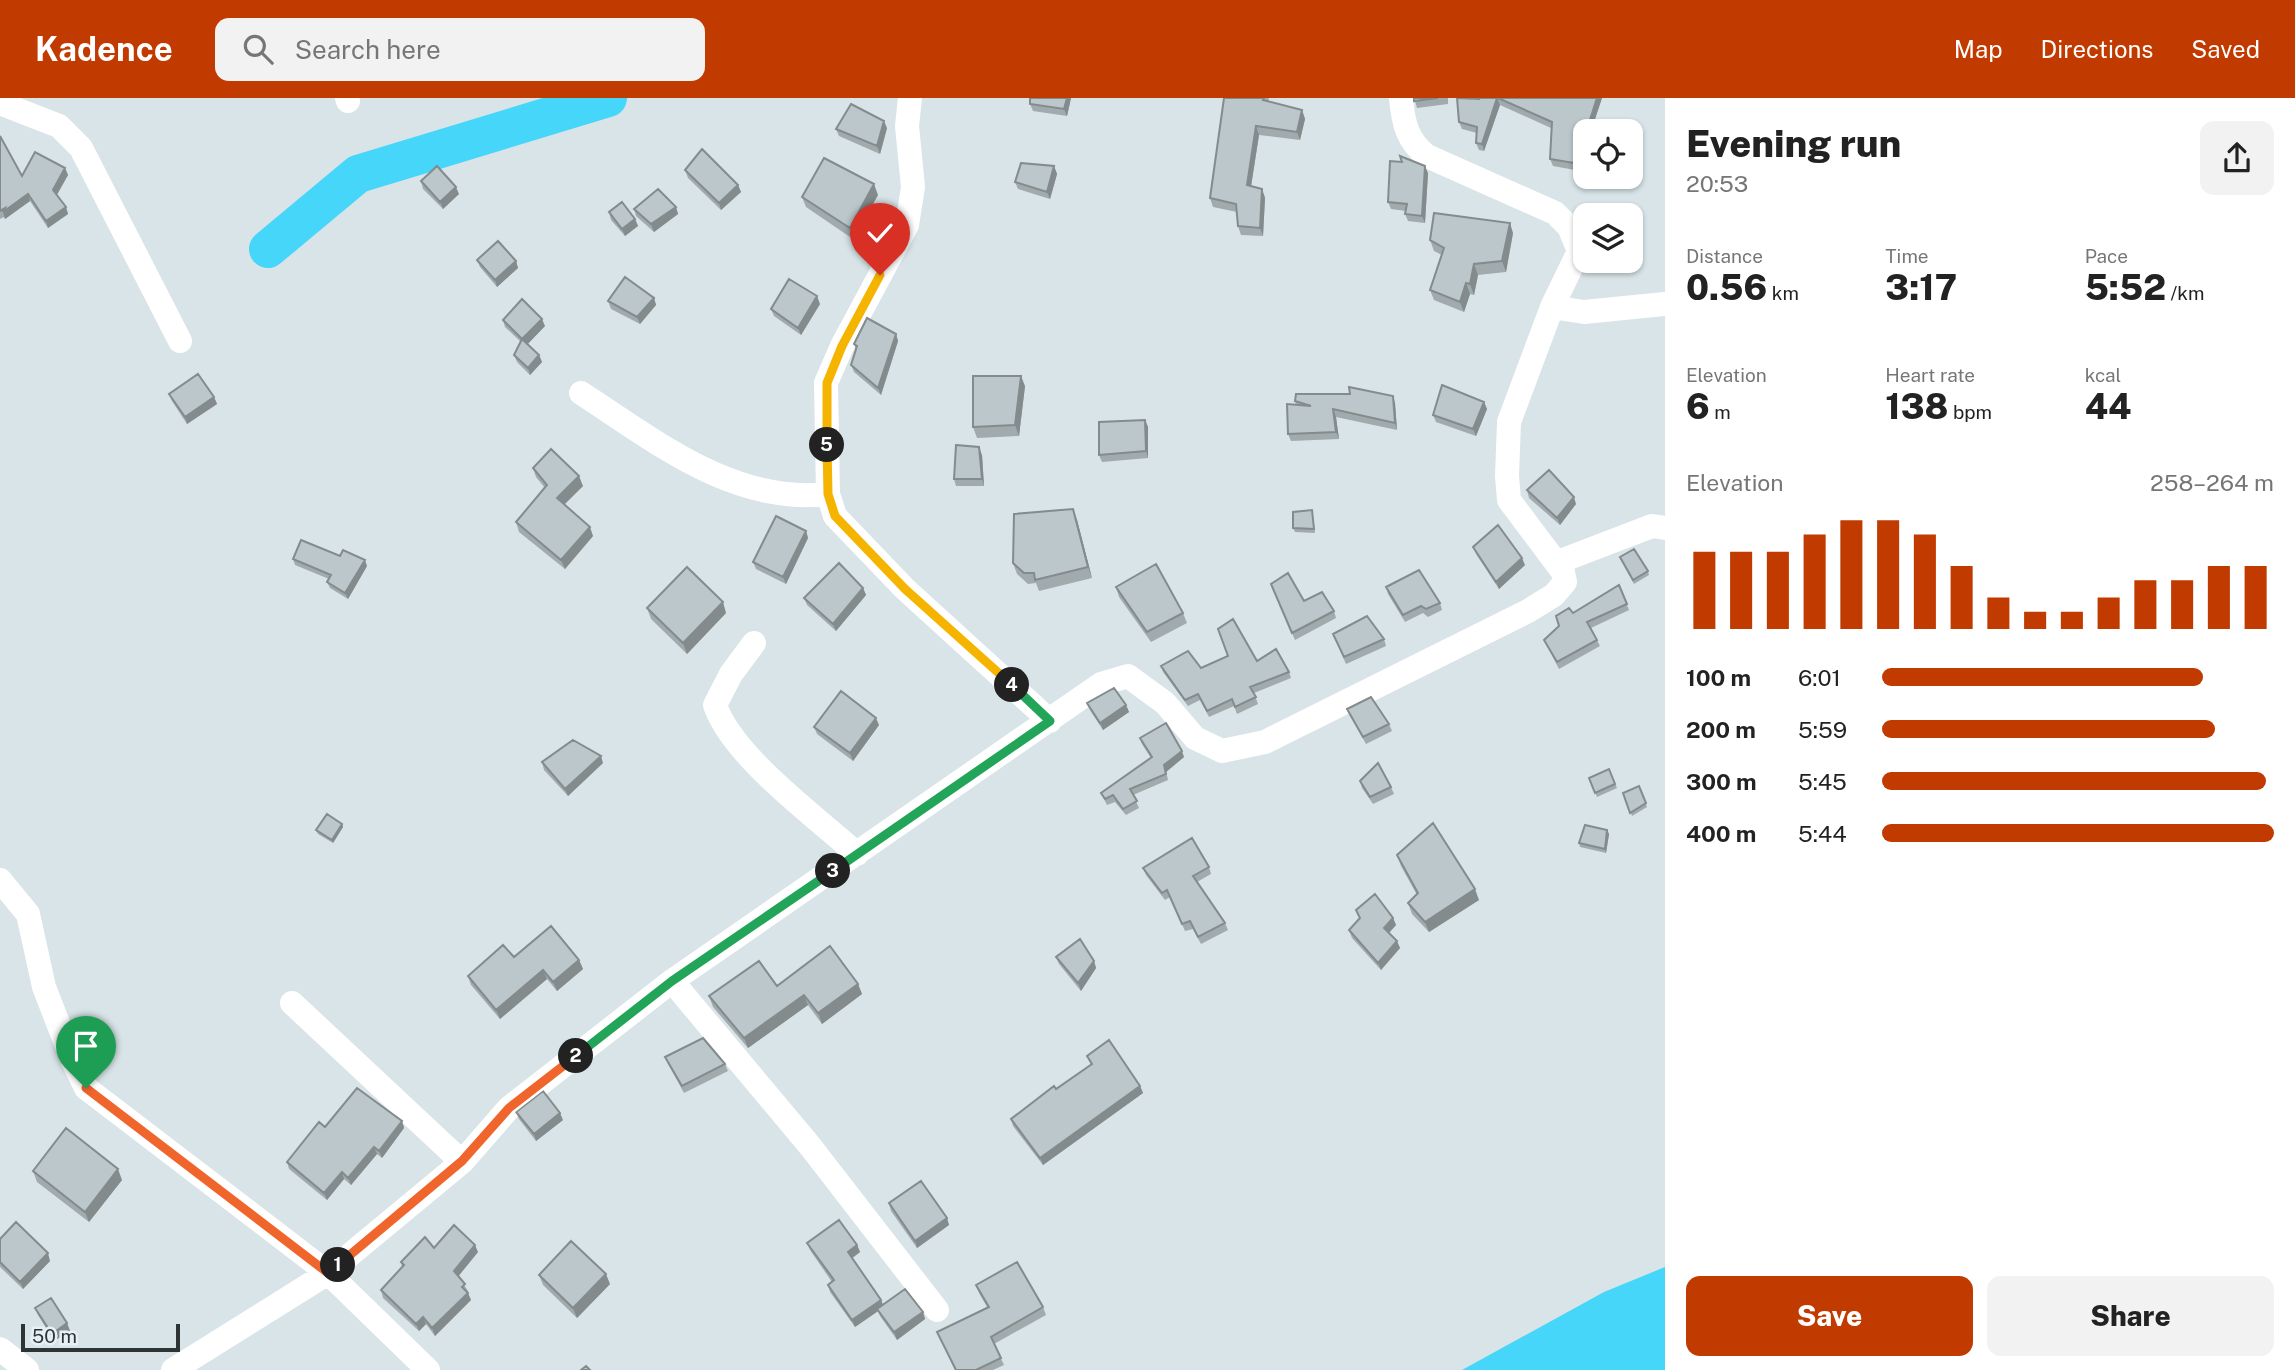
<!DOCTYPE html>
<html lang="en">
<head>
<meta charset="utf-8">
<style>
	:root { --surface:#fff; --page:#f2f2f2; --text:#222; --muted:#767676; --accent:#c13a00 }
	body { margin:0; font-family:"Public Sans",sans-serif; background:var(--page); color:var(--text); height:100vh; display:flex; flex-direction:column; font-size:26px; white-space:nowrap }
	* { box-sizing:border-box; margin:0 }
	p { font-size:23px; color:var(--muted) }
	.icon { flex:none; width:38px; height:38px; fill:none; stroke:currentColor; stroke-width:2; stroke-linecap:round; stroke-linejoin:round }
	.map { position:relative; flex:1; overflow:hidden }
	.side { display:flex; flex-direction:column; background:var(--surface); width:630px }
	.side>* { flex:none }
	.fabs { position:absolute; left:1573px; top:21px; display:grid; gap:14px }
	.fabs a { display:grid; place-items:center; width:70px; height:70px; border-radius:14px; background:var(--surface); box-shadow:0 2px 5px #0004; font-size:35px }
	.scale { position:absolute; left:21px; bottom:18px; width:159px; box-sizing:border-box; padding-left:7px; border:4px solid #2e3334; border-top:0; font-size:19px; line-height:24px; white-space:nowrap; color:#2e3334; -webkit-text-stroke:5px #e6f1f5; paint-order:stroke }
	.pin { position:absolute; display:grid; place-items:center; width:60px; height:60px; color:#fff; margin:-72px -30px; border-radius:50% 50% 50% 0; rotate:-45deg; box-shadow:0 0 7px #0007 }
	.pin .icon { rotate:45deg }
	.km { position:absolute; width:35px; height:35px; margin:-18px; border-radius:50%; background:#222; color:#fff; font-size:19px; line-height:35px; text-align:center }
	.round { display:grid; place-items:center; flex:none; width:74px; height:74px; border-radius:14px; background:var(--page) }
	.summary { display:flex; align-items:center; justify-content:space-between; height:119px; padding:0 21px }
	h1 { font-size:38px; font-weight:800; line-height:52px }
	.metrics { display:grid; grid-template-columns:repeat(3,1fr); gap:10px; height:119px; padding:7px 21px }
	.metrics div { display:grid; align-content:center }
	.metrics b { font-size:35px; font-weight:800 }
	.metrics small { font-size:19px; font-weight:400 }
	.metrics p { font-size:19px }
	.chart { height:196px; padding:14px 21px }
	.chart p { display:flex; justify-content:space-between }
	.chart svg { width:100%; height:126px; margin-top:7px; stroke:var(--accent); stroke-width:6 }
	.button { display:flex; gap:14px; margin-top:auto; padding:14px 21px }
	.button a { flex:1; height:80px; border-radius:14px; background:var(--accent); color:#fff; font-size:28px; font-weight:800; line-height:80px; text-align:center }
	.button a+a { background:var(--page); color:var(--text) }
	ul { padding:0 21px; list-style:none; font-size:23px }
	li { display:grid; grid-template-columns:112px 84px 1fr; align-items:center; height:52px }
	li i { height:18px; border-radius:9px; background:var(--accent) }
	header { display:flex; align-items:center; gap:42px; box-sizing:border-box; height:98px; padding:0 35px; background:var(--accent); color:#fff }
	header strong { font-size:33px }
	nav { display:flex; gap:38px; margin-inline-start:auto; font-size:24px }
	.search { width:490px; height:63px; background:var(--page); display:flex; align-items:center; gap:18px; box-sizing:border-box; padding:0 24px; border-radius:14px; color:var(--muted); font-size:26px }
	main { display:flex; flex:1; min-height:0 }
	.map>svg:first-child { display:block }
</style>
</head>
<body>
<header>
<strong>Kadence</strong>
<div class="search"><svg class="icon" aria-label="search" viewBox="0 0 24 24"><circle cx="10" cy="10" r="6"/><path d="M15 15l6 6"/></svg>Search here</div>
<nav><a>Map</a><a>Directions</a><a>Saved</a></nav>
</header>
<main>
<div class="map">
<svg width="1665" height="1272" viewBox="0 0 1665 1272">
	<rect width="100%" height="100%" fill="#d8e4e8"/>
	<path fill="#45d6f9" d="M1665,1169v103h-203l142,-78z"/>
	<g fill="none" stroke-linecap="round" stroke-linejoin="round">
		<path stroke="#45d6f9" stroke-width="38" d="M268,151l90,-75 250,-76"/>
		<path stroke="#fff" stroke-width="24" d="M347,0l1,3
			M910,0l-3,28 6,61 -6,38 -65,121 -16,37 2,111 7,22 70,73 145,132
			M0,5l59,23 22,22 99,193
			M1552,209l32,5 81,-8
			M581,295c74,48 153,112 247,101
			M1558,464l94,-36 13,2
			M754,545l-23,31 -16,31c17,51 101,112 142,149
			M0,782l28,34 16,73 28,72 14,29 242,185 100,97
			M672,883l138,165 127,164
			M292,905l170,159
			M0,1251l27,21
			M173,1272l155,-97 134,-111 47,-54 163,-127 429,-297 27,-8 37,27 30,35 27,13 43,-9 263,-131 26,-16 11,-13 -2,-10 -54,-72 -2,-24 2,-54 43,-115 27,-56 -10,-24 -14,-14 -128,-57c-20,-15 -24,-34 -26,-58"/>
	</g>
	<path fill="#a1abae" d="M1071,0l-4,18 -34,-5 -3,-7z
		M1224,0h45l-1,4 34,8 3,9 -5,21 -41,-5 -8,51 11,3 3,9 -2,38 -22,-1 -3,-9 -1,-14 -24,-5 -3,-9z
		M1414,0h34v6l-31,4z
		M1479,0h123l-10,30 -6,3v41l-33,-6 -3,-7 1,-31 -51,-23 -16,46 -5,-1 -3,-7 1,-10 -15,-4 -3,-7z
		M887,30l-7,26 -41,-18 -3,-7z
		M0,38l22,40 43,-8 3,7 -11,20 9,12 2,7 -20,14 -18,-27 -25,18 -1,-2 -4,2z
		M1054,68l3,8 -7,25 -32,-10 -3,-7z
		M685,72l53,15 3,7 -20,18 -33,-32z
		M1428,75l-3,50 -17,-2 -3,-7 1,-3 -15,-2 -3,-7z
		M421,83l38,13 -16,15 -20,-20z
		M878,97l-25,44 -47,-32 -4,-10z
		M676,109l2,7 -24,18 -18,-16 -2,-7z
		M609,114l26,7 3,7 -13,10 -14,-16z
		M1513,135l-7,39 -28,3 -4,20 -4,-1 -6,18 -30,-12 -4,-10 12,-35 -8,-4 -4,-11z
		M477,162l39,1 2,7 -21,19 -17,-20z
		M654,200l2,7 -16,19 -29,-15 -3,-8z
		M820,206l-19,31 -27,-19 -3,-7z
		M503,222l42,6 -18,18 12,11 3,7 -12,13 -13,-13 -3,-7 7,-13 -16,-15z
		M896,236l2,7 -17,54 -27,-23 -3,-7 5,-15 -2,-6z
		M1025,288l-6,50 -42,2 -4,-11z
		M169,296l45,3 3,7 -30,20 -15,-23z
		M1295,303l100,2 2,27 -61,-13 3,22 -48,2 -3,-7 8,-29z
		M1484,304l3,7 -11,27 -40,-14 -3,-7z
		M1145,322l3,7v31l-46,4 -3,-7z
		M982,357l2,31h-28l-2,-7z
		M533,370l50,18 -19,18 29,32 -28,33 -46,-37 -3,-10 29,-34 -9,-11z
		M1527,392l49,14 -16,21 -31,-27z
		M1312,412l3,23 -20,-1 -2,-4z
		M1077,422l15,58 -53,13 -3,-8 -8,1 -11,-10 -4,-11z
		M806,433l2,7 -22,46 -30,-15 -3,-7z
		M1473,449l52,18 -26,24 -23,-35z
		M340,458l27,10 -19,33 -18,-11 -3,-6 2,-3 -34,-14 -2,-6z
		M1620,459l28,14 1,4 -15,9z
		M1271,486l33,17 30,10 2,7 -41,22z
		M1619,487l10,25 -38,18 9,18 -41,23 -15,-29 29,-27z
		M1116,489l67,26 4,10 -36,19 -32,-45z
		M1386,489l54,16 2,7 -14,7 -5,-4 -18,9 -17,-28z
		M863,490l3,7 -30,36 -29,-26 -3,-7z
		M647,510l79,5 -39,41 -36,-35z
		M1333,536l51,5 2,7 -40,18z
		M1257,563l32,11 2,6 -37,15 4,11 -21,10 -3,-8 -25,11 -9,-17 -12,6 -25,-34 -2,-6 40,2z
		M1087,605l39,2 3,7 -26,18 -13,-20z
		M1347,611l42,15 3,7 -26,13 -16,-28z
		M879,627l-26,36 -36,-27 -3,-7z
		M1140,640l44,19 -18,15 2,8 -35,15 6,13 -13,7 -11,-13 -8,3 -6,-12 50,-35 -9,-14z
		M542,664l61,1 -35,33 -24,-26z
		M1609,671l8,19 -20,9 -8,-19z
		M1360,683l31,6 3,7 -21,10 -11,-16z
		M1639,688l8,21 -15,9 -9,-23z
		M342,726l1,3 -10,16 -15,-9 -2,-4z
		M1607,732l2,4 -3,19 -26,-6 -1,-4z
		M1397,757l82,45 -50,32 -17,-18 -4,-11 9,-8 -16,-29z
		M1209,769l2,7 -14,8 28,41 3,7 -27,14 -8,-15 -8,2 -15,-34 -5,3 -19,-25 -3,-7z
		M1356,812l37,8 3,7 -7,8 11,15 -19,22 -29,-32 -3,-8 11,-11z
		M514,859l65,3 4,9 -26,22 -10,-12 -47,40 -29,-34 -3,-9z
		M1056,859l38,4 2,7 -15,23 -22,-27z
		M858,886l4,10 -40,30 -14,-19 -60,43 -35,-41 -4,-11 68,-10z
		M1087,958l53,30 3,7 -100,72 -30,-39 -2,-7 80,-54z
		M665,959l60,7 3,7 -44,22 -16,-29z
		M516,1014l47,8 -27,21 -17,-22z
		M402,1023l2,7 -22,30 -5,-4 -26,31 -7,-6 -17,21 -38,-31 -2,-7 38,-35z
		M33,1073l89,9 -33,42 -52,-40z
		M889,1105l58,15 2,7 -32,23 -26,-37z
		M0,1141l50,22 -27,28 -23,-22z
		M807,1145l50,2 3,7 -8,6 29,42 2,5 40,7 2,7 -28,21 -17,-24 -2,-5 -23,16 -25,-35 -2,-7 4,-3 -22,-32z
		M434,1150l44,4 -20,24 10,15 -1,1 4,8 -36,36 -9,-12 -7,7 -36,-33 -2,-8 21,-23 -1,-5z
		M539,1177l71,9 -33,34 -34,-33z
		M976,1187l67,22 3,8 -52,29 10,21 -11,5h-38l-18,-38 50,-25 -8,-14z
		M35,1210l32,15 3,8 -16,10 -16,-26z"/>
	<path fill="#838b8d" d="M1067,0h4l-4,18 -3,-7z
		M1497,0l3,7 -16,46 -2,-7z
		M1597,0h5l-11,33 -3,-5z
		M1302,12l3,9 -5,21 -3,-8z
		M884,23l3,7 -7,26 -3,-8z
		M1256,28l3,9 -9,58 -3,-8z
		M1054,68l3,8 -7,25 -3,-7z
		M1425,68l3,7 -3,50 -3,-7z
		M65,70l3,7 -12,21 -3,-6z
		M874,86l4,11 -25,44 -3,-11z
		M738,87l3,7 -20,18 -2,-7z
		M456,89l3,7 -16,15 -3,-7z
		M1262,91l3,9 -2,38 -3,-8z
		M28,96l2,7 -25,18 -2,-7z
		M66,109l2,7 -20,14 -2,-7z
		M676,109l2,7 -24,18 -3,-8z
		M635,121l3,7 -13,10 -3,-7z
		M1510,125l3,10 -7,39 -4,-11z
		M516,163l2,7 -21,19 -2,-7z
		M1474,166l4,11 -4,20 -4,-11z
		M1466,185l4,11 -6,18 -4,-10z
		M817,198l3,8 -19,31 -3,-7z
		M654,200l2,7 -16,19 -3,-7z
		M542,221l3,7 -20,21 -3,-8z
		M896,236l2,7 -17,54 -3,-7z
		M539,257l3,7 -12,13 -2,-7z
		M1021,278l4,10 -6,50 -4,-11z
		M1393,298l2,7 2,27 -2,-7z
		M214,299l3,7 -30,20 -2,-7z
		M1484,304l3,7 -11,27 -3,-7z
		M1333,311l3,8 3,22 -3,-7z
		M1145,322l3,7v31l-2,-7z
		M979,349l3,8 2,31 -2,-7z
		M579,378l4,10 -22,22 -4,-10z
		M1574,399l2,7 -16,21 -3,-7z
		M1073,411l4,11 15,58 -4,-11z
		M590,429l3,9 -28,33 -4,-9z
		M806,433l2,7 -22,46 -3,-7z
		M1522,460l3,7 -26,24 -3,-7z
		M365,462l2,6 -19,33 -3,-6z
		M863,490l3,7 -30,36 -3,-7z
		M723,504l3,11 -39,41 -4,-11z
		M1126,607l3,7 -26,18 -3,-7z
		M876,620l3,7 -26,36 -3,-8z
		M1182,653l2,6 -18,15 2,8 -4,-15z
		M601,658l2,7 -35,33 -3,-7z
		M342,726l1,3 -10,16 -1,-3z
		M1607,732l2,4 -3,19 -1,-4z
		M1475,791l4,11 -50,32 -4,-10z
		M1393,820l3,7 -9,10 -3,-7z
		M1397,843l3,7 -19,22 -3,-7z
		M579,862l4,9 -26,22 -4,-9z
		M1094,863l2,7 -15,23 -3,-8z
		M543,872l4,9 -47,40 -4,-9z
		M858,886l4,10 -40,30 -4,-11z
		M804,897l4,10 -60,43 -4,-10z
		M1140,988l3,7 -100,72 -3,-7z
		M560,1015l3,7 -27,21 -2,-7z
		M402,1023l2,7 -22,30 -3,-7z
		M374,1049l3,7 -26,31 -3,-7z
		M118,1071l4,11 -33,42 -4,-10z
		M342,1074l2,7 -17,21 -3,-7z
		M947,1120l2,7 -32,23 -2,-7z
		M475,1147l3,7 -21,26 -3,-7z
		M857,1147l3,7 -9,7 -3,-7z
		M48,1155l2,8 -27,28 -3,-7z
		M606,1176l4,10 -33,34 -4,-10z
		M468,1195l3,7 -36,36 -3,-8z
		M881,1202l3,7 -29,20 -3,-7z
		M923,1214l2,7 -28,21 -3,-8z
		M423,1219l3,7 -7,7 -3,-7z
		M67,1225l3,8 -16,10 -2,-7z"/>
	<path fill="#bbc7ca" stroke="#838b8d" stroke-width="2" d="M1030,0h37l-3,11 -34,-5z
		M1224,0h40l-1,2 39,10 -5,22 -41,-6 -9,59 15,4 -2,39 -22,-2 -2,-22 -26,-6z
		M1414,0h24l-24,3z
		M1457,0l22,1v-1h18l-15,46 -6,-1 1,-16 -18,-5z
		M1498,0h99l-9,28 16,5h-18v34l-36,-6 2,-37z
		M851,6l33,17 -7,25 -41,-17z
		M0,38l22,40 13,-24 30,16 -12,22 13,17 -20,14 -18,-27 -25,18 2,-4 -5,3z
		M702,51l36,36 -19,18 -34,-33z
		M1400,58l25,10 -3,50 -17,-2 2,-10 -19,-2 2,-41 12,1z
		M824,60l50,26 -24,44 -48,-31z
		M1021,65l33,3 -7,26 -32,-10z
		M437,68l19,21 -16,15 -19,-21z
		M658,91l18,18 -25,17 -17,-15z
		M622,104l13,17 -13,10 -13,-17z
		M1434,115l76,10 -8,38 -28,3 -4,20 -4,-1 -6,19 -30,-12 14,-42 -14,-8z
		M498,143l18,20 -21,19 -18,-20z
		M625,179l29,21 -17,19 -29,-16z
		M789,181l28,17 -19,32 -27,-19z
		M522,201l20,20 -20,20 -19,-19z
		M867,220l29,16 -18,54 -27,-23 6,-19 -3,-2z
		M522,241l17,16 -11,13 -14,-13z
		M198,276l16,23 -29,20 -16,-23z
		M973,278h48l-6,49 -42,2z
		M1442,287l42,17 -11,27 -40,-14z
		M1349,289l44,9 2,27 -62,-14 3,23 -48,2 -1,-30 24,2 -16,-5 1,-7h54z
		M1145,322l1,31 -47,4v-33z
		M956,347l23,2 3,32h-28z
		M551,351l28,27 -22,22 33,29 -29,33 -45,-38 31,-37 -14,-17z
		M1549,372l25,27 -17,21 -30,-28z
		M1073,411l15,58 -53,13 -1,-7h-10l-11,-10 1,-49z
		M1312,412l2,19 -21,-1v-16z
		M776,418l30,15 -23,46 -30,-15z
		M1498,427l24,33 -26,24 -23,-35z
		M301,442l39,16 3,-6 22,10 -20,33 -18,-11 4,-7 -38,-16z
		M1634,451l14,22 -15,9 -13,-23z
		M839,465l24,25 -30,36 -29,-26z
		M1156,466l27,49 -36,19 -31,-45z
		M687,469l36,35 -40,41 -36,-35z
		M1419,472l21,33 -14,6 -5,-3 -18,9 -17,-28z
		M1288,475l16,28 18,-9 12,19 -42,22 -21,-49z
		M1619,487l8,19 -40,18 10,18 -40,22 -13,-22 15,-14 -3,-10 13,-8 4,5z
		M1367,518l17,23 -40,18 -11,-23z
		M1233,521l24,42 19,-12 13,23 -39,15 6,10 -21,10 -3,-8 -25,12 -9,-17 -13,6 -24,-34 27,-15 13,17 27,-12 -10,-27z
		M1114,590l12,17 -26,18 -13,-20z
		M841,593l35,27 -26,35 -36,-26z
		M1371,599l18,27 -26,13 -16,-28z
		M1166,625l16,28 -18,14 2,9 -36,15 7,12 -14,8 -10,-14 -8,4 -4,-6 51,-36 -12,-19z
		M573,642l28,16 -36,33 -23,-27z
		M1378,665l13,24 -21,10 -10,-16z
		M1609,671l6,15 -20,9 -6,-15z
		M1639,688l7,17 -16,10 -7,-20z
		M327,716l15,10 -10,16 -16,-10z
		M1433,725l42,66 -50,33 -17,-19 10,-10 -21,-38z
		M1585,727l22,5 -2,19 -26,-6z
		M1192,740l17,29 -16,9 32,47 -27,14 -8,-16 -8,3 -15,-34 -5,3 -19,-25z
		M1375,796l18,24 -9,10 13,13 -19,22 -29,-33 11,-12 -4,-8z
		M551,828l28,34 -26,22 -10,-12 -47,40 -28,-34 35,-31 11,12z
		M1080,841l14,22 -16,22 -22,-26z
		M830,848l28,38 -40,29 -14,-18 -60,43 -35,-42 50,-35 18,25z
		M703,940l22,26 -43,22 -17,-29z
		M1109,942l31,46 -100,72 -29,-39 43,-33 2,3 36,-25 -5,-8z
		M357,990l45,33 -23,30 -5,-4 -26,31 -6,-6 -18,21 -37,-31 32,-40 6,5z
		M543,993l17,22 -26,21 -18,-22z
		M66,1030l52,41 -33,43 -52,-41z
		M921,1083l26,37 -32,23 -26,-38z
		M839,1122l18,25 -9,7 33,48 -29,20 -24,-35 6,-5 -27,-37z
		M16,1124l32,31 -28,29 -20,-20v-23z
		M454,1127l21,20 -21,26 11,13 -3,3 6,6 -36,35 -9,-11 -7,7 -35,-34 23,-25 -3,-3 24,-25 9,11z
		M571,1143l35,33 -33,34 -34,-33z
		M1017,1164l26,45 -52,30 10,21 -25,12h-20l-19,-38 52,-25 -13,-22z
		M905,1191l18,23 -29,20 -17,-23z
		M51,1200l16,25 -15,11 -17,-26z
		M586,1268l4,4h-9z"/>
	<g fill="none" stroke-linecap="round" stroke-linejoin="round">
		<g stroke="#fff" stroke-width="14">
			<path id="split-1" d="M86,990l242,185 10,-8"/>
		</g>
		<g stroke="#fff" stroke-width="14">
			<path id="split-2" d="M338,1167l124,-104 47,-53 67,-52"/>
		</g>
		<g stroke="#fff" stroke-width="14">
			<path id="split-3" d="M576,958l96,-75 161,-110"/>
		</g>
		<g stroke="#fff" stroke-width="14">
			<path id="split-4" d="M833,773l217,-150 -38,-36"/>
		</g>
		<g stroke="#fff" stroke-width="14">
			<path id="split-5" d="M827,347l1,49 7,22 70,73 107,96"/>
		</g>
		<g stroke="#fff" stroke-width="14">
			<path id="split-6" d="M827,347v-62l15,-37 38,-71"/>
		</g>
		<use href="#split-1" stroke="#f0652b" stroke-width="9"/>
		<use href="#split-2" stroke="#f0652b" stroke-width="9"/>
		<use href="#split-3" stroke="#22a559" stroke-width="9"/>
		<use href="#split-4" stroke="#22a559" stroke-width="9"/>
		<use href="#split-5" stroke="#f5b400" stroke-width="9"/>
		<use href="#split-6" stroke="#f5b400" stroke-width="9"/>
	</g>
</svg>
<div class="fabs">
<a><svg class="icon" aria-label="locate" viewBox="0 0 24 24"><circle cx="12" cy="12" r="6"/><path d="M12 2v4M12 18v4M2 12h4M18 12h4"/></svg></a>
<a><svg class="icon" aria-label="layers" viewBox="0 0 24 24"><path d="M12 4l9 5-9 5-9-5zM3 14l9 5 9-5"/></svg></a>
</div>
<div class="scale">50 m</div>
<div class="pin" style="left:86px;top:990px;background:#1e9e55"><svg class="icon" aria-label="arrive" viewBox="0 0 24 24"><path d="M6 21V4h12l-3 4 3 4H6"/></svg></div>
<div class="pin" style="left:880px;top:177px;background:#d93025"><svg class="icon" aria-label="check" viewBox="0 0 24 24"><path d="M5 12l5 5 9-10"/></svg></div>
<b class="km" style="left:338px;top:1167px">1</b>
<b class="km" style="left:576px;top:958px">2</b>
<b class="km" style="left:833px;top:773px">3</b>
<b class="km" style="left:1012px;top:587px">4</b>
<b class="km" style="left:827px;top:347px">5</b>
</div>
<section class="side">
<div class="summary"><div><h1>Evening run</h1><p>20:53</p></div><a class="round"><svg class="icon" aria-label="share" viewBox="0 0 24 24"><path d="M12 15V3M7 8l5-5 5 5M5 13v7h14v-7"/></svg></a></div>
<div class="metrics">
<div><p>Distance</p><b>0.56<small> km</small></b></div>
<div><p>Time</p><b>3:17</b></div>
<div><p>Pace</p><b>5:52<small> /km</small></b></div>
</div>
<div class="metrics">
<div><p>Elevation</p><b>6<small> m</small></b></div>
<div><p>Heart rate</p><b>138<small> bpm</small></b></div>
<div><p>kcal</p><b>44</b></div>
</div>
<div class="chart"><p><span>Elevation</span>258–264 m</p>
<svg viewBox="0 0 160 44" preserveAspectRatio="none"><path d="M5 44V17M15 44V17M25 44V17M35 44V11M45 44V6M55 44V6M65 44V11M75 44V22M85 44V33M95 44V38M105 44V38M115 44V33M125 44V27M135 44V27M145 44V22M155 44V22"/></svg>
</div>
<ul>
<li><b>100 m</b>6:01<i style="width:82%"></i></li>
<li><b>200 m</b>5:59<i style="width:85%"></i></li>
<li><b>300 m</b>5:45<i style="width:98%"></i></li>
<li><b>400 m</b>5:44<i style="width:100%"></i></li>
</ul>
<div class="button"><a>Save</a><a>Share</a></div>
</section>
</main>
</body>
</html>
